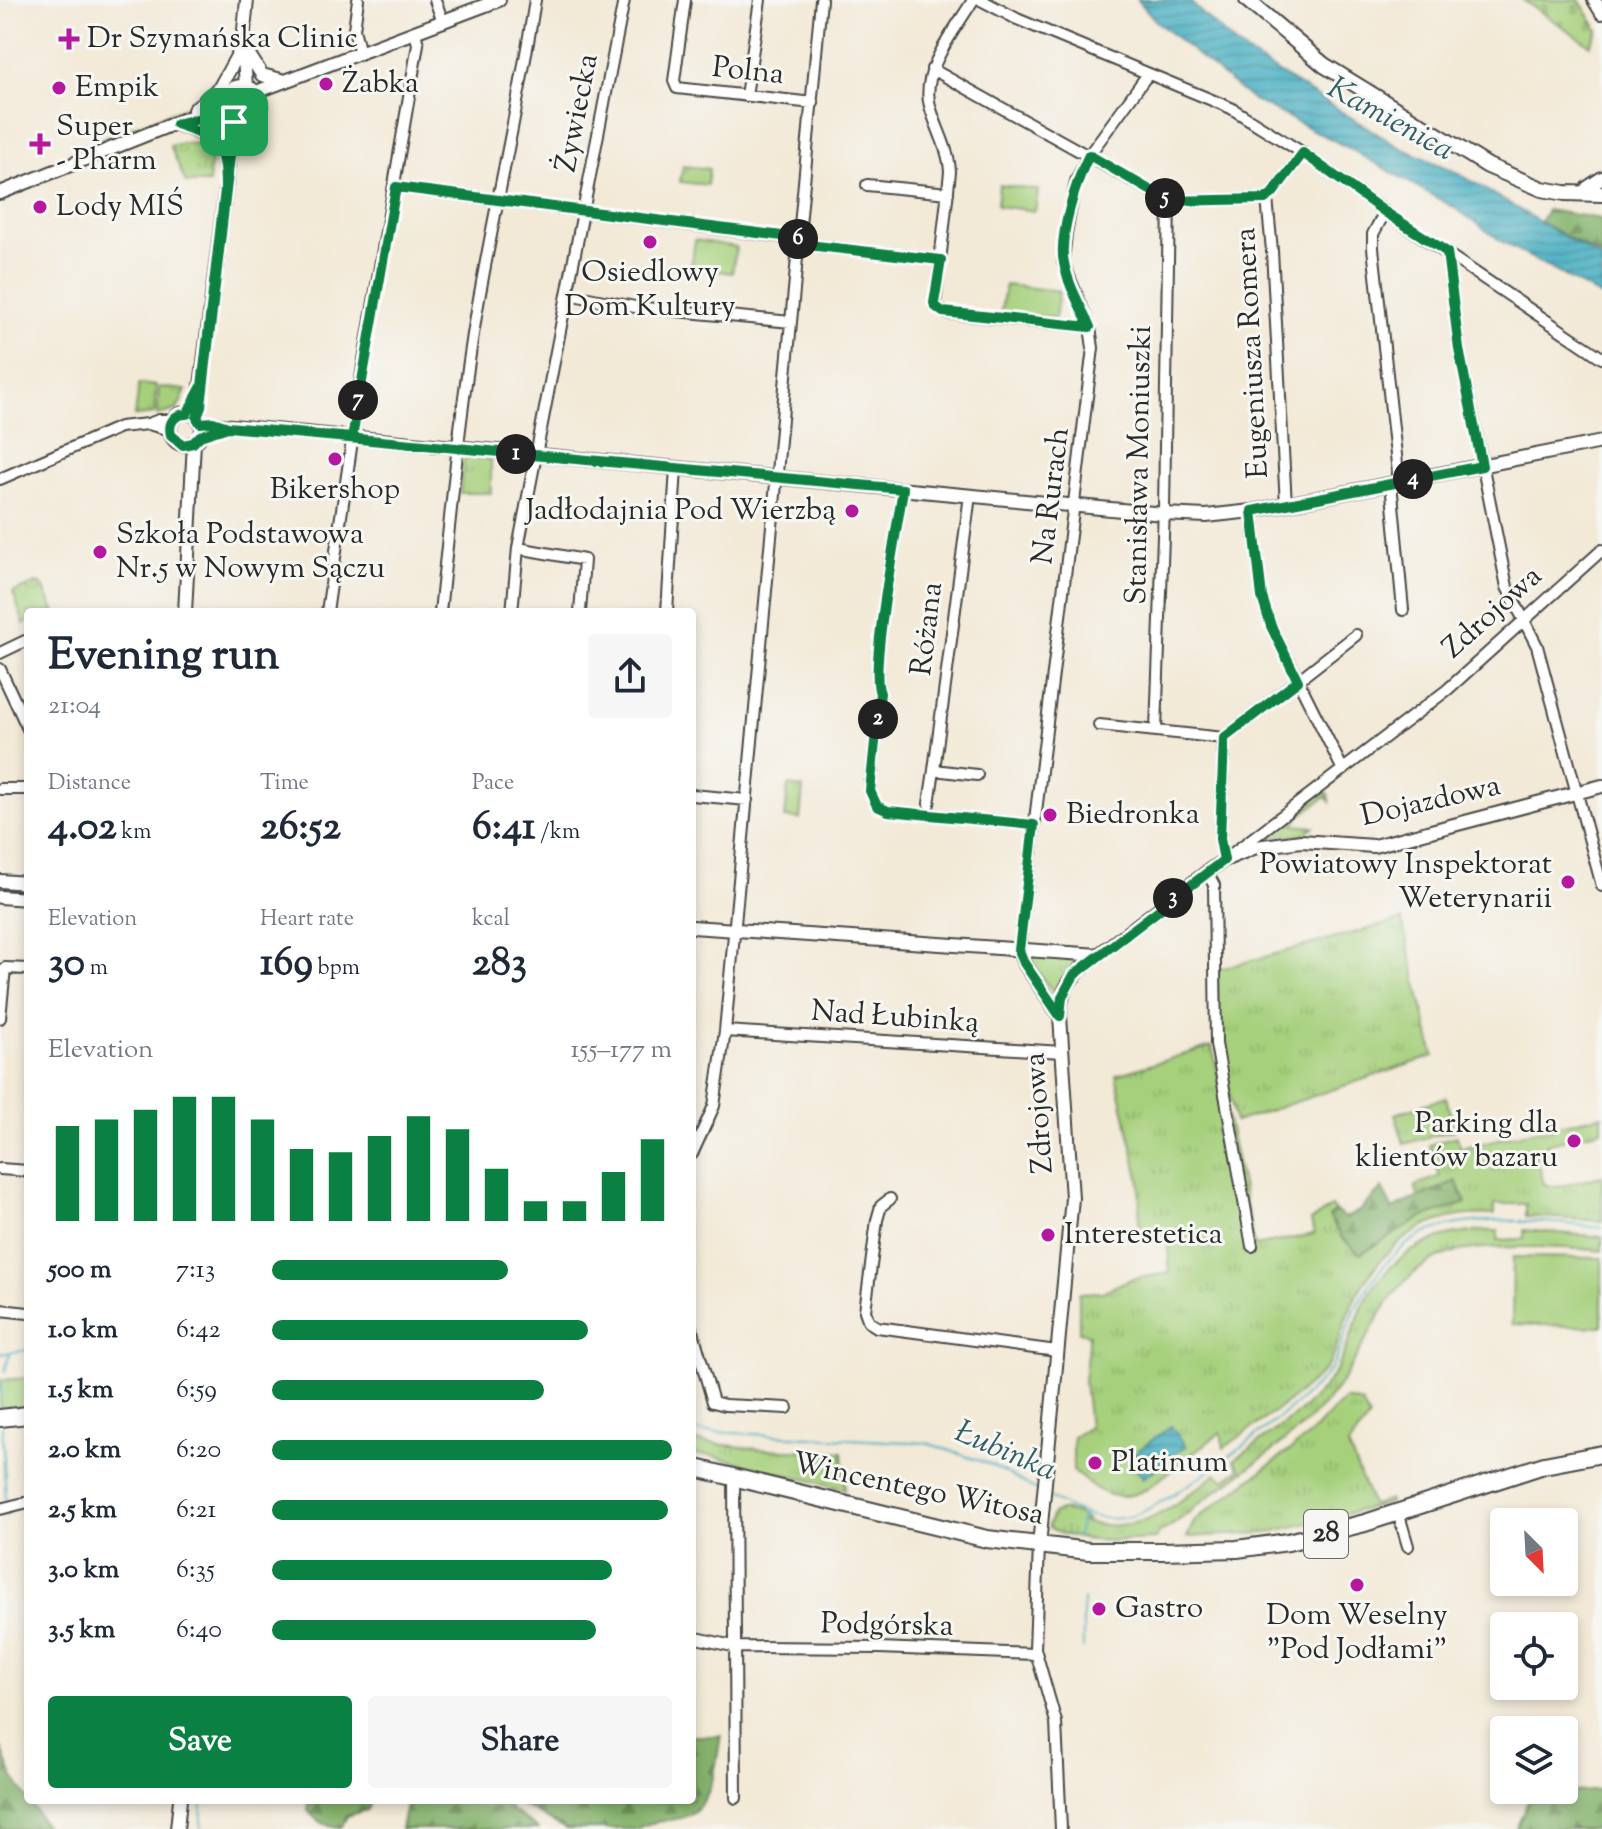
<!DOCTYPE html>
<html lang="en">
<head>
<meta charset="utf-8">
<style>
	:root { --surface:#fff; --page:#f6f6f7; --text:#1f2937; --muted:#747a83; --accent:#0b8043 }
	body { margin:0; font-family:"Sorts Mill Goudy",serif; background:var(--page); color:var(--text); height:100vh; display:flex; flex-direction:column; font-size:30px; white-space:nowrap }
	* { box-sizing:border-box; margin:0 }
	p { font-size:26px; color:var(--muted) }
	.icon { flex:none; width:44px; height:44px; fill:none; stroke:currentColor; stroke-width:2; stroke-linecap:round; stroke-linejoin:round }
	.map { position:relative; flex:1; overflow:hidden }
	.drawer { position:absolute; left:24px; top:608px; width:672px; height:1196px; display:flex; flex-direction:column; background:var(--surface); border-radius:8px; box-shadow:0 4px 12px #0003 }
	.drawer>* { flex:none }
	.needle { width:52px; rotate:156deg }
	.buttons { position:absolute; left:1490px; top:1508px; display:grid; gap:16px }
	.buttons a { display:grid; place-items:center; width:88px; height:88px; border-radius:8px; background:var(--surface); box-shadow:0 4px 12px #0003; font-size:40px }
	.pin { position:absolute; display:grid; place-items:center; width:68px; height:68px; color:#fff; margin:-34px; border-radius:16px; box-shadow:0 4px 12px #0006 }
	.km { position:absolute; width:40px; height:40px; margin:-20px; border-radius:50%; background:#222; color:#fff; font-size:22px; line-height:40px; text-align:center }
	.round { display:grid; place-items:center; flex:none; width:84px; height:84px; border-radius:8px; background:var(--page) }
	.head { display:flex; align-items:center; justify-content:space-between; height:136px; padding:0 24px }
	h1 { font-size:44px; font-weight:700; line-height:60px }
	.metrics { display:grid; grid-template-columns:repeat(3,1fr); gap:12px; height:136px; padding:8px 24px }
	.metrics div { display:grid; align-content:center }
	.metrics b { font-size:40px; font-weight:700 }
	.metrics small { font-size:22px; font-weight:400 }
	.metrics p { font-size:22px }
	.chart { height:224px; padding:16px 24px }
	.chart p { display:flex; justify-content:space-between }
	.chart svg { width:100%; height:144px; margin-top:8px; stroke:var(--accent); stroke-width:6 }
	.primary-button { display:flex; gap:16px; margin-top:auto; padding:16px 24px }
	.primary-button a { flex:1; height:92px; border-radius:8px; background:var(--accent); color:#fff; font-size:32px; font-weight:700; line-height:92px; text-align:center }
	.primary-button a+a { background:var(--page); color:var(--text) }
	ul { padding:0 24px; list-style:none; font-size:26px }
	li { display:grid; grid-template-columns:128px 96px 1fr; align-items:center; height:60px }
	li i { height:20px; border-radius:10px; background:var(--accent) }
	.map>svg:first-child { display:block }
</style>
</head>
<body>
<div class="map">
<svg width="1602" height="1829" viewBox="0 0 1602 1829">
	<defs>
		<pattern id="grass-tufts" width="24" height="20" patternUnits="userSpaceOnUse" patternTransform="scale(2)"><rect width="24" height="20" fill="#a6d07c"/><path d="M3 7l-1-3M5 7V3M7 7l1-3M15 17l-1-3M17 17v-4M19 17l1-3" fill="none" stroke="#8fb36b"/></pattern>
		<pattern id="forest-firs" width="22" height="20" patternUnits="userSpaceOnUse" patternTransform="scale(2)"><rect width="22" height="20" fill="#84b26c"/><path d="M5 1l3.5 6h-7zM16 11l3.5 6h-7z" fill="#6c9159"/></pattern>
		<pattern id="cemetery-stones" width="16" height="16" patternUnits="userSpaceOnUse" patternTransform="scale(2)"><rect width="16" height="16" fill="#a6d07c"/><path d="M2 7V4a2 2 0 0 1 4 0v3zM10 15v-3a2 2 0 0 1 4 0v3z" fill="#8fb36b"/></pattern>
		<pattern id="water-rules" width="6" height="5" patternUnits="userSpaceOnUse" patternTransform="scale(2)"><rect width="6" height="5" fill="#41acc0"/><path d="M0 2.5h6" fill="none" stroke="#378c9c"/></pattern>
	</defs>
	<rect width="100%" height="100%" fill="#f6f6f2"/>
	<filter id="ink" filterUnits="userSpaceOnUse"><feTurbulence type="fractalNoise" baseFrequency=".0125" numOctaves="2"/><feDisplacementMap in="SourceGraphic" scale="16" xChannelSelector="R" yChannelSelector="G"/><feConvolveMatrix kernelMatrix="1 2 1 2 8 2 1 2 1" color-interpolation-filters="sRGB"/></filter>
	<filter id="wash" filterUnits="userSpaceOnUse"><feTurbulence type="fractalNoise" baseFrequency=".006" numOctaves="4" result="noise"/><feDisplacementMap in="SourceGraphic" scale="32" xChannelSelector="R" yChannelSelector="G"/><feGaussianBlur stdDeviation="1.8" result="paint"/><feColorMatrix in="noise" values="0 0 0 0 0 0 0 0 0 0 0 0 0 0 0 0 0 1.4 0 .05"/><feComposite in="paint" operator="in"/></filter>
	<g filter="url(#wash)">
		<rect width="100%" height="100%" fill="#f3e9d7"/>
		<path fill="url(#grass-tufts)" stroke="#687e54" stroke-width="2" d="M196,103l-1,3 -100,43 -1,-5 7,-5z
			M182,143l18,1 11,11 -2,28h-23l-16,-37z
			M683,166l26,3 -2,16 -27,-3z
			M139,384l17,2 -2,28 -19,2z
			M159,387l27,3 -9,20 -20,5z
			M464,457l27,2v34h-31z
			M37,583l5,2 13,27h-27v11l-4,1 -11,-32z
			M788,786l15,2 -3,31 -15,-1z
			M1324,792l4,2 2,7 -5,-4 -24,18 -7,10 19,2 -11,8 -32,3 -2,-3z
			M1402,920l32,136 -199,66 -16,-80 -3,-72z
			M1034,955l46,4v4l-11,8 -15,22 -23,-30z
			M1212,1046l43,200 59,-12 -3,-13 20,-14 4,4 -6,5 31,38 61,-36 45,-15 -10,-22 -37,17 -4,-12 25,-10 -11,-31 27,-9 5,12 141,-33v15l-56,14 1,7 -11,3 8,30 13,3 45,-11v45l-76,-5v-12h-32v11c-71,-6 -119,36 -146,98 -7,17 -11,41 -23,56 -26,28 -70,56 -101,79l-3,-16 -74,57c-34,17 -49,2 -74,-18v-34l16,-10 -5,-46 5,-47 -10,-2v-39l23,-1 29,-13 39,-6 -3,-39 -28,1 1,-53 -24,-107z
			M1446,1097l8,33 -50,14 -9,-30z
			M1524,1230l78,7v14c-34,-4 -127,-8 -157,4 -67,26 -76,99 -119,147 -34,38 -78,66 -118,95 -16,12 -32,28 -49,36l-4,6c-37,1 -71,6 -105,-10l-2,-3 5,-12c11,-7 25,-1 34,6l-5,2c63,13 87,-13 135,-48l7,6 16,-11 -6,-9c32,-24 70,-47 95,-79 17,-23 23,-53 36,-79 27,-52 76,-73 133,-71v9l26,-1z
			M28,1378v28l-28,3v-29z
			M1345,1399l17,4 7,15 -21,28 24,59 17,-5 1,3 -123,30 -80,4 8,-17 110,-81z
			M692,1441l67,8 84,3 2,37 -132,-33 -21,-2z"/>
		<path fill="url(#forest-firs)" stroke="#586e4c" stroke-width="2" d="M1547,210l55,9v37l-62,-34z
			M1456,1181l10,22 -45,15 -61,36 -18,-16 -13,-22 6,-5 11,7 15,-8 21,-22 10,21z
			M692,1736h29c-5,25 -7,68 -35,80 -16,7 -34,3 -49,13h-71l-53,-29h179z
			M0,1746l13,31 34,52h-47z
			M1602,1790v39h-86l15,-34z
			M309,1800h62l-4,10 -20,6 -6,12c-15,-1 -23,-7 -33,-17z
			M407,1800h98l5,9 28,20h-137z"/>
		<path fill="url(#cemetery-stones)" stroke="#687e54" stroke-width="2" d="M1523,0h56l19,30 -8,15z"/>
		<path fill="#a6d07c" stroke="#687e54" stroke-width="2" d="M999,185l39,5 -3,21 -38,-5z
			M695,240l41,7 -4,26 -41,-6z
			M1005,285l54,6 -4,27 -54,-6z
			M1513,1257l89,1v69l-90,-3z"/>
		<path fill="url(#water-rules)" stroke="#366c76" stroke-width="2" d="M1138,0h50l49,46 24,16 138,85 57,25 146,87v38l-101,-56 -43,-31 -115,-65 -92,-46 -95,-78z
			M1171,1426l15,20 -43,32 -15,-20z"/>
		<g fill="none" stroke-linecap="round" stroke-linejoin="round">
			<path stroke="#41acc0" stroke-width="2" d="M0,1354l28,-4
				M5,1371l5,-18
				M0,1397l2,-14
				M2,1427l4,72
				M692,1431l235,12 65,22 48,27
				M1049,1497c25,15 50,26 80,20 34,-7 184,-119 203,-150 9,-15 13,-35 20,-51 14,-31 39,-66 70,-81 44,-22 132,-14 180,-7
				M0,1516l8,-2
				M1076,1537l7,-22
				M1083,1599v49
				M201,1829l1,-29"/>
		</g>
	</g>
	<g filter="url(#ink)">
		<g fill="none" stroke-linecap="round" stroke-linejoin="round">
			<g stroke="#494845" stroke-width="14">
				<path id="minor" d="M358,0l-4,29 6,25
					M435,0l8,22
					M685,0l-11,81 3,7 136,15
					M973,0c-17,29 -53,71 -43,106 6,22 19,43 20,66l-15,134 11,7 144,14
					M981,0l36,19 214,89 72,45 82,59 217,146
					M932,69l237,132 96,-2 7,-5 31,-41
					M746,96l14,-96
					M867,185l81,8
					M396,187l403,52
					M1267,198l5,53 14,254
					M1385,212l-12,22v14l26,234
					M799,244l142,16
					M1447,252l12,97 48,238 30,59 65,240
					M568,294l67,13 156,15
					M148,424l11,-4h13
					M0,479l120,-52 28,-3 22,6
					M1391,483l12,127
					M903,489c-5,35 -34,180 -23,204l-10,98 7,15 11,5 146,14
					M970,495l-36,275 43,5
					M1252,511l10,86 9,29 72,144
					M518,548l66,12 -4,52
					M327,612l36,-246 55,-322 -3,-11
					M440,612c11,-101 20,-202 37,-302 18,-103 42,-206 58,-310
					M512,612l6,-64 106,-548
					M667,612l9,-144
					M0,653l25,-12
					M0,669l28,60
					M1099,725l125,13
					M1156,730l8,-222 5,-307
					M1224,738l-4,101 4,21 223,-170 155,-140
					M1224,738l132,-103
					M0,789h28
					M692,795l55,5
					M929,804l5,-34
					M1207,872l7,13 2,159 36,202
					M1019,950l74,-602 -3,-21 -27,-65 3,-29 10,-52 13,-26 59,-81
					M0,1018l5,-50 23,1
					M725,1031l337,21
					M692,1154l22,-48 11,-75 96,-1031
					M0,1169l28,2
					M890,1199l-9,7 -4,14 -12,91 4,11 8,5 180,24
					M0,1310l28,3
					M692,1329l21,73 12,3 62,3
					M734,1477l2,321
					M0,1509l28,-7
					M1398,1512l10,34
					M1039,1546l-4,103 21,73 5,107
					M692,1637l45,10 142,1 157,6"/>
			</g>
			<g stroke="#494845" stroke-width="16">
				<path id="tertiary" d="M1594,0l8,13
					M246,50l16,25 23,6
					M223 105a19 19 0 1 1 38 0a19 19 0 1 1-38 0Z
					M246,87l-3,-46 4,-41
					M256,92l243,-92
					M194,110l26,-23 17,-31
					M176,124c25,8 46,16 49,45
					M1587,188l15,-10
					M0,193l223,-89
					M170 429a16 16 0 1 1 32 0a16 16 0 1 1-32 0Z
					M197,418l37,-296
					M200,423l964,91 42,2 46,-5 350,-69
					M185,612l9,-170
					M0,881l28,2
					M0,897l28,2
					M692,927l407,28
					M1019,950l5,13 36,53
					M1039,1546l33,-348 -12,-182c0,-22 8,-36 25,-51l122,-93 17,-12 32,-13 45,-6 73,5 228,-60
					M177,1829l3,-29"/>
			</g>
			<g stroke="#494845" stroke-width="18">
				<path id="secondary" d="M1247,0l77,65 164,101 54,23 23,4 37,1"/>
			</g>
			<g stroke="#494845" stroke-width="20">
				<path id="primary" d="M0,1418l28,-3
					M692,1467l295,72 102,12h73l75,-2 51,-7 77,-19 179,-58 58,-11"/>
			</g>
			<use href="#minor" stroke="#fff" stroke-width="10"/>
			<use href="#tertiary" stroke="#fff" stroke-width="12"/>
			<use href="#secondary" stroke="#fff" stroke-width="14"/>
			<use href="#primary" stroke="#fff" stroke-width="16"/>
		</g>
	</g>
	<g fill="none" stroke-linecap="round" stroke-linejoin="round" filter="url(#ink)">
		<g stroke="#fff" stroke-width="16">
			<path id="route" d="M234,122l-33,284 -4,12 3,5 13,-1 15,5 675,62c-5,35 -34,181 -23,204l-10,98 7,15 11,5 146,14 -15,125 5,13 36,53 2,-19 12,-22 150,-115 -4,-21 4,-101 74,-57 -27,-55 -9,-29 -10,-86 230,-45 -23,-117 -12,-97 -62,-40 -82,-59 -31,41 -7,5 -96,2 -80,-46c-12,24 -31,82 -25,108 4,22 17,44 26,64l-147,-15 -8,-6 -1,-3 7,-43 -142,-16v-5l-9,-2 -394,-50 -44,251 -124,-11 -28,9 -7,7 -10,2 -12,-10c-3,-12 3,-21 16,-21l15,-28 23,-196c0,-44 -6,-52 -49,-66l49,-11 9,9"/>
		</g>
		<use href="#route" stroke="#0b8043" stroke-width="10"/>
	</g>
	<g fill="#b5179e" stroke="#f6f6f2" stroke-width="3">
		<path d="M65 27h8v8h8v8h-8v8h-8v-8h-8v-8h8z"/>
		<circle cx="326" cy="84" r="8"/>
		<circle cx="59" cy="88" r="8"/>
		<path d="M36 132h8v8h8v8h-8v8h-8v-8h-8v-8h8z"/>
		<circle cx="40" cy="207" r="8"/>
		<circle cx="650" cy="242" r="8"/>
		<circle cx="335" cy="459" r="8"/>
		<circle cx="852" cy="511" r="8"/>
		<circle cx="100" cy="552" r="8"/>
		<circle cx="1050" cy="815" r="8"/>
		<circle cx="1568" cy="882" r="8"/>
		<circle cx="1574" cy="1141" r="8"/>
		<circle cx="1048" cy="1235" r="8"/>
		<circle cx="1095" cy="1463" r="8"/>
		<circle cx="1357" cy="1585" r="8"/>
		<circle cx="1099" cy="1609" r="8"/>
	</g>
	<g text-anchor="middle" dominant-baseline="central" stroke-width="6" stroke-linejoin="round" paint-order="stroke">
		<rect fill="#f6f6f2" stroke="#686867" stroke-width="2" x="1304" y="1510" width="44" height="48" rx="6"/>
		<g font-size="28" font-weight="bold" fill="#2b2b2b">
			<text x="1326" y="1534">28</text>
		</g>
		<g font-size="30" fill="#2b2b2b" stroke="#f6f6f2" text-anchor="start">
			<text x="87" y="39">Dr Szymańska Clinic</text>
			<text x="342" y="84">Żabka</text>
			<text x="75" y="88">Empik</text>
			<text x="56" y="127">Super<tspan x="56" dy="34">- Pharm</tspan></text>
			<text x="56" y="207">Lody MIŚ</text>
			<text x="650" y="273" text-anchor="middle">Osiedlowy<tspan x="650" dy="34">Dom Kultury</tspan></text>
			<text x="335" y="490" text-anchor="middle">Bikershop</text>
			<text x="836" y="511" text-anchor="end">Jadłodajnia Pod Wierzbą</text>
			<text x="116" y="535">Szkoła Podstawowa<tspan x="116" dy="34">Nr.5 w Nowym Sączu</tspan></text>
			<text x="1066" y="815">Biedronka</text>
			<text x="1552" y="865" text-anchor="end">Powiatowy Inspektorat<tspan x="1552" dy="34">Weterynarii</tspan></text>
			<text x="1558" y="1124" text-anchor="end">Parking dla<tspan x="1558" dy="34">klientów bazaru</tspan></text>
			<text x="1064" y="1235">Interestetica</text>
			<text x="1111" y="1463">Platinum</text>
			<text x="1115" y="1609">Gastro</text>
			<text x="1357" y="1616" text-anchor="middle">Dom Weselny<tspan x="1357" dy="34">"Pod Jodłami"</tspan></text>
		</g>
		<g font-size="30" fill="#2b2b2b" stroke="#f6f6f2">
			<text transform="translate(748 72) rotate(6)">Polna</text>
			<text transform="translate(578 113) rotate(-79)">Żywiecka</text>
			<text transform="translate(1253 353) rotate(-93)">Eugeniusza Romera</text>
			<text transform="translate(1140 465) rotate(-89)">Stanisława Moniuszki</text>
			<text transform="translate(1052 496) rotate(-83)">Na Rurach</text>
			<text transform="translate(1493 613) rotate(-42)">Zdrojowa</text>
			<text transform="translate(928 629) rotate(-83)">Różana</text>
			<text transform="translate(1431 802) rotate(-13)">Dojazdowa</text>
			<text transform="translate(895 1018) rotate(4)">Nad Łubinką</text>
			<text transform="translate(1040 1113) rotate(-94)">Zdrojowa</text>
			<text transform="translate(918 1490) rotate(12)">Wincentego Witosa</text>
			<text transform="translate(887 1626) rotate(1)">Podgórska</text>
		</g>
		<g font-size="32" font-style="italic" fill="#345f67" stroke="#f6f6f2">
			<text transform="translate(1390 120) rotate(29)">Kamienica</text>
			<text transform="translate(1005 1452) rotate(23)">Łubinka</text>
		</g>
	</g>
</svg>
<div class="buttons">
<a><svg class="needle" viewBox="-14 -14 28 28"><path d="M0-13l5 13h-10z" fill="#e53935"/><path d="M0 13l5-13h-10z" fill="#747a83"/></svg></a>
<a><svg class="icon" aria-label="locate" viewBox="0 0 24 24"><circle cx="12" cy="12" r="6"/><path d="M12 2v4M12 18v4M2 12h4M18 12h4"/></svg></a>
<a><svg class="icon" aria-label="layers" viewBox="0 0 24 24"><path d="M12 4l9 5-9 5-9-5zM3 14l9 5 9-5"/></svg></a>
</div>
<div class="pin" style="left:234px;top:122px;background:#1e9e55"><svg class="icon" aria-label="arrive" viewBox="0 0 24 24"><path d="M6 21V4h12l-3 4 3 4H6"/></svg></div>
<b class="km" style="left:516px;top:454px">1</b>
<b class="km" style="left:878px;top:719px">2</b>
<b class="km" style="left:1173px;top:898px">3</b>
<b class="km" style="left:1413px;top:479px">4</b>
<b class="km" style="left:1165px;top:198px">5</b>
<b class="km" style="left:798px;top:239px">6</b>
<b class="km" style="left:358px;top:400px">7</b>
<section class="drawer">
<div class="head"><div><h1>Evening run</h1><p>21:04</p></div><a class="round"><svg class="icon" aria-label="share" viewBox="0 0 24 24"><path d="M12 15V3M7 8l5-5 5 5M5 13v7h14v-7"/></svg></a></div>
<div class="metrics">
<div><p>Distance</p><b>4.02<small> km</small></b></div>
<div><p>Time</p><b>26:52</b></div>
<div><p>Pace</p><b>6:41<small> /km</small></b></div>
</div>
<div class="metrics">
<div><p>Elevation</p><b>30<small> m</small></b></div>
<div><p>Heart rate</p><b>169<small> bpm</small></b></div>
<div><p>kcal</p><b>283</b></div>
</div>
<div class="chart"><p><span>Elevation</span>155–177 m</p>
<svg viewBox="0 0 160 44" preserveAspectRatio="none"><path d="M5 44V15M15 44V13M25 44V10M35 44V6M45 44V6M55 44V13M65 44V22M75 44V23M85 44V18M95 44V12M105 44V16M115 44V28M125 44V38M135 44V38M145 44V29M155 44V19"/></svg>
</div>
<ul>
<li><b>500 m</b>7:13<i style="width:59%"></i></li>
<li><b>1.0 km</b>6:42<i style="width:79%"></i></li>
<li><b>1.5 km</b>6:59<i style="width:68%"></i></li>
<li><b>2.0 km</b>6:20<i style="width:100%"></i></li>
<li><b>2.5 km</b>6:21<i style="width:99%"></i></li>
<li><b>3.0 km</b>6:35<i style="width:85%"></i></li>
<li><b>3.5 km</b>6:40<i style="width:81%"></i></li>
</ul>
<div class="primary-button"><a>Save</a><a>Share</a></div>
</section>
</div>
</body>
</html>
